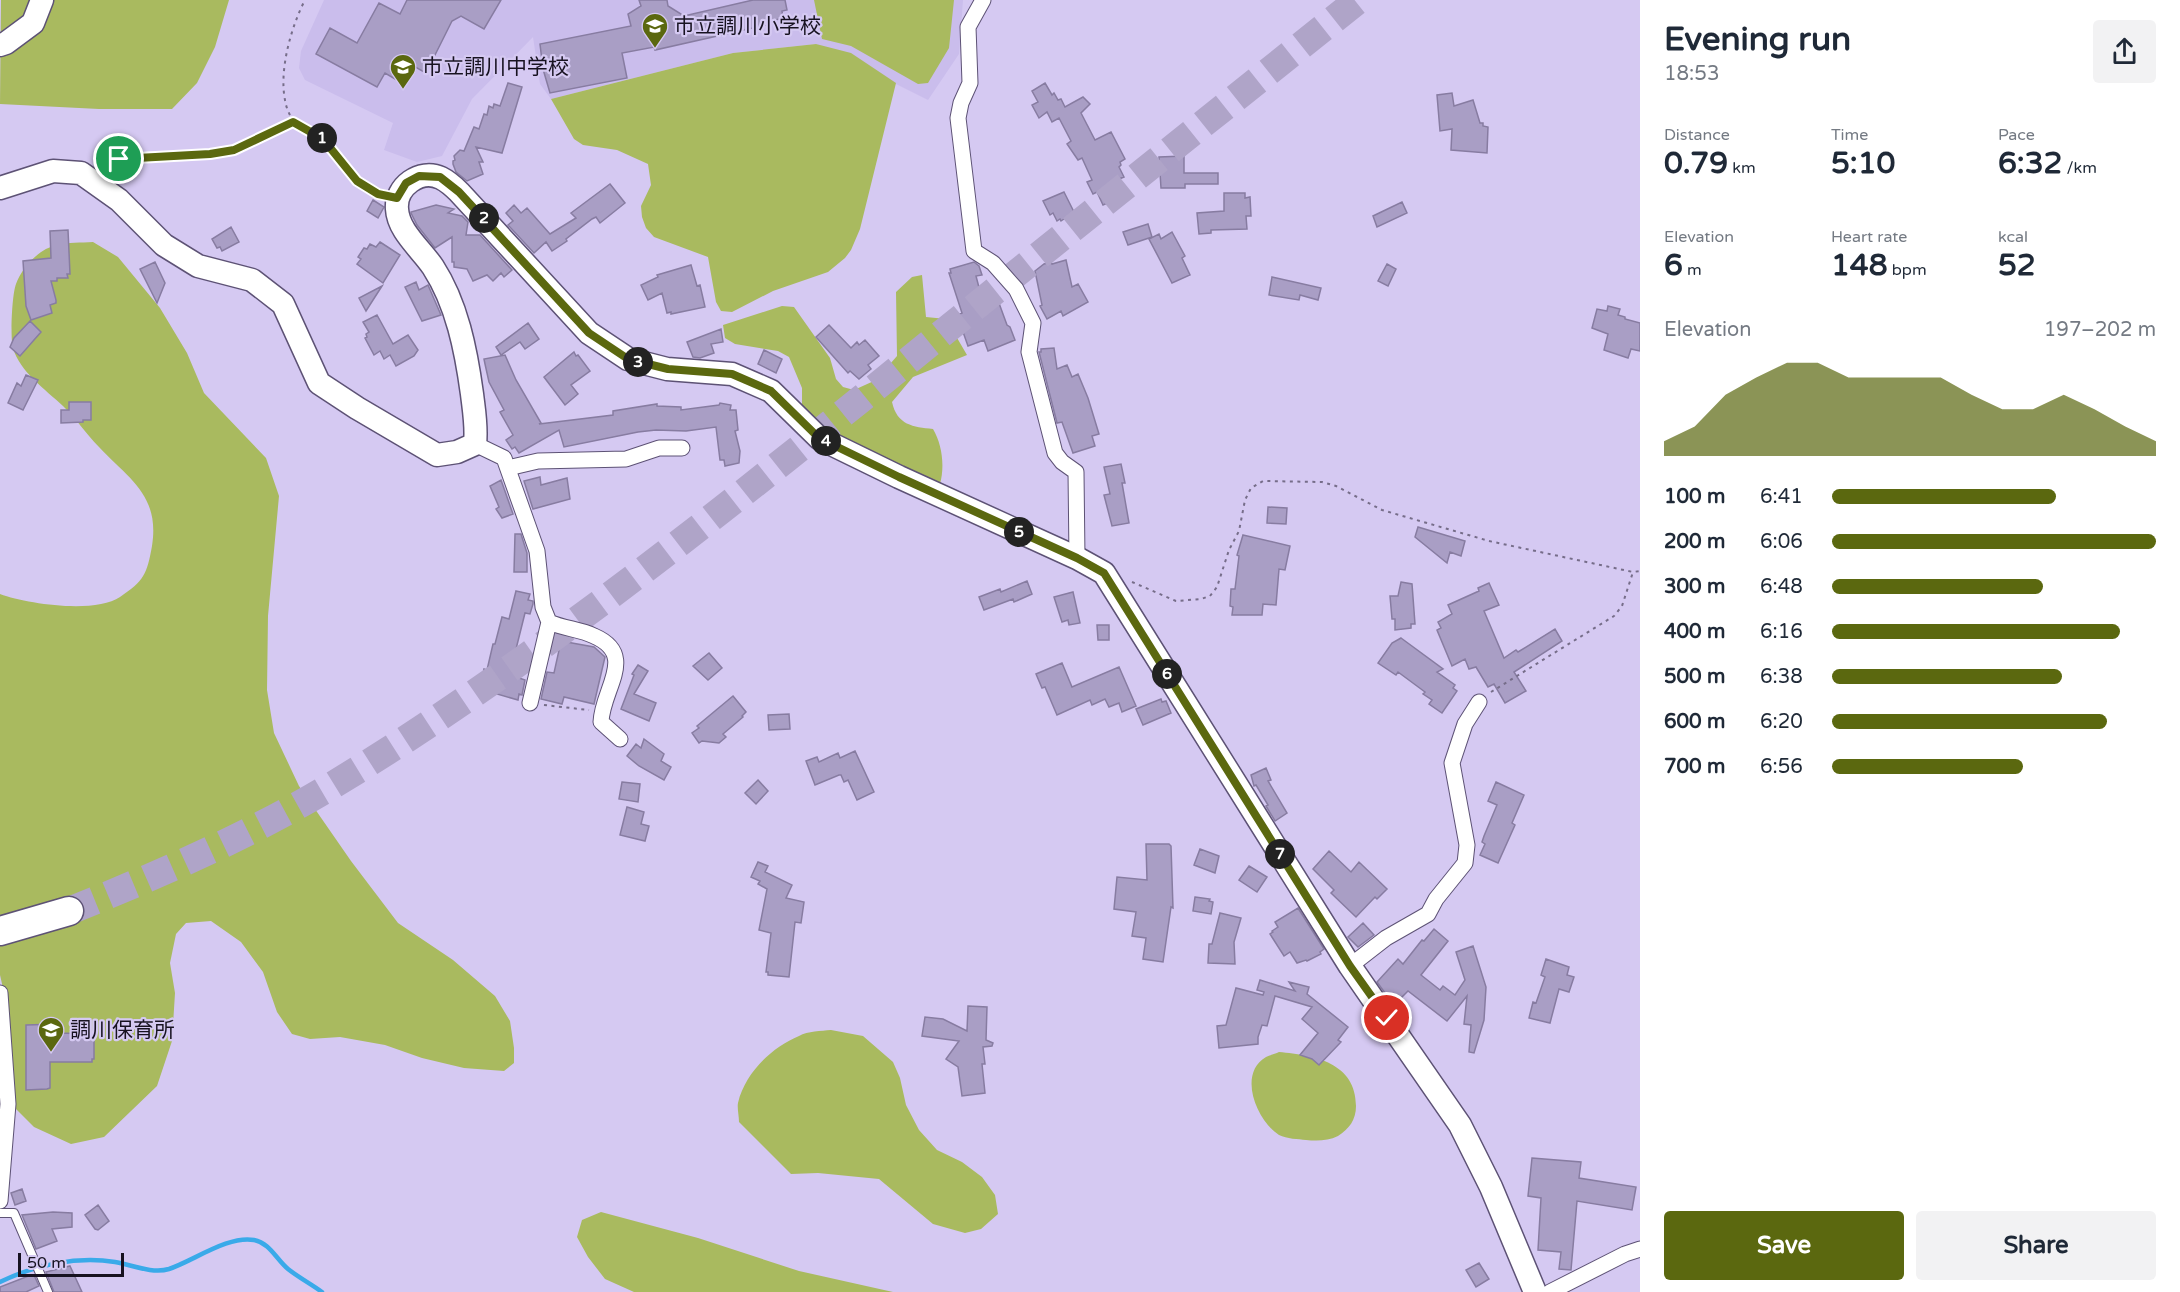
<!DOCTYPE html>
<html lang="en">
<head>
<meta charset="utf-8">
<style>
	:root { --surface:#fff; --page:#f2f2f3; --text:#1f2937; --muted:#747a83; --accent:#5b680f }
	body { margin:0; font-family:"Varela Round","Noto Sans JP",sans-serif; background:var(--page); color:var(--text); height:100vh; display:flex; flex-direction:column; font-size:22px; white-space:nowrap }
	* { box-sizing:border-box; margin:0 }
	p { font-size:20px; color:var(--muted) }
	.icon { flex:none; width:33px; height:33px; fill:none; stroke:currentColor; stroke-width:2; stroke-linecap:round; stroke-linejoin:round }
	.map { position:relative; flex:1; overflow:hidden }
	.details { display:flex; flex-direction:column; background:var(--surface); width:540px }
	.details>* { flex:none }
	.scale { position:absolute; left:18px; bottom:15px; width:106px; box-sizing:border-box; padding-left:6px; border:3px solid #171220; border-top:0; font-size:16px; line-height:21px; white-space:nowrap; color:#171220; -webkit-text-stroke:4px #d5c9f2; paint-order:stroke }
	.pin { position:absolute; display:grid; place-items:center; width:51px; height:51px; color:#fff; margin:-26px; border:3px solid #fff; border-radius:50%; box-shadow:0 2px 6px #0007 }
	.km { position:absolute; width:30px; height:30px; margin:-15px; border-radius:50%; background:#222; color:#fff; font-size:16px; line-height:30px; text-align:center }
	.round { display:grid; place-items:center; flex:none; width:63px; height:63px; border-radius:6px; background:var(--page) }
	.head { display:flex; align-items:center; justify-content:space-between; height:102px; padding:0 24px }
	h1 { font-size:33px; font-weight:800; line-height:45px }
	.stats { display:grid; grid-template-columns:repeat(3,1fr); gap:9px; height:102px; padding:6px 24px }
	.stats div { display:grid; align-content:center }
	.stats b { font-size:30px; font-weight:800 }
	.stats small { font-size:16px; font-weight:400 }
	.stats p { font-size:16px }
	.chart { height:168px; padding:12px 24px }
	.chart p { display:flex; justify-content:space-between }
	.chart svg { width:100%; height:108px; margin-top:6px; fill:var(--accent); opacity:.7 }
	.button { display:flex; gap:12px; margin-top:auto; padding:12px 24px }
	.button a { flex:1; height:69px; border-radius:6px; background:var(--accent); color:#fff; font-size:24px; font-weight:800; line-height:69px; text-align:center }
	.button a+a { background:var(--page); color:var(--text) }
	ul { padding:0 24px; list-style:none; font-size:20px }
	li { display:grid; grid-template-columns:96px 72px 1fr; align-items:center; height:45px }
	li i { height:15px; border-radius:8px; background:var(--accent) }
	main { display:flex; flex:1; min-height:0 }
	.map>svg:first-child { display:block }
</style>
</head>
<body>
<main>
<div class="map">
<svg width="1640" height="1292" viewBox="0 0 1640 1292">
	<rect width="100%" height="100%" fill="#d5c9f2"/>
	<path fill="#cabdec" d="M324,0h639l-4,54 -31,46 -112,-56 -83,9 -182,46 -11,-15 -7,-47 -61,62 -30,57 -25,6 -33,-12 9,-27 -88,-43 -6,-12 2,-17z"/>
	<path fill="#a9ba5f" d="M1,0h228l-14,47 -18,36 -25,26h-73l-99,-5z
		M814,0h140l-5,48 -21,35 -10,1 -67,-38 -29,-7z
		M816,44l35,9 45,30 -36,146 -9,21 -6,8 -17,14 -55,19 -41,21 -11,-1 -5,-9 -8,-45 -54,-20 -8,-9 -4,-11 -1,-11 10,-21 -3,-21 -31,-14 -34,-5 -9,-6 -23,-40 182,-46z
		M93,242l25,15 42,51 27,45 17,40 62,65 13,38 -11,120 -1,74 7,43 25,53 52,75 47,62 55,37 42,36 15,25 4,27v15l-10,8 -40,-3 -42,-10 -37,-13 -45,-8 -30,2 -18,-5 -15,-22 -14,-40 -22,-30 -30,-21 -25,2 -10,11 -6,29 5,30 -3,48 -15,45 -53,51 -33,7 -37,-17 -20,-20 -9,-110 -5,-22v-381c27,10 95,20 120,3 24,-16 27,-23 32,-51 8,-51 -23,-67 -53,-99 -13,-13 -23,-29 -36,-41 -18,-17 -43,-34 -50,-58 -3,-10 -1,-54 3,-64 6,-16 22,-35 41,-39 11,-3 24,-2 36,-3z
		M922,275l4,42 20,2 21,36 -54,22 -21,25c5,23 21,25 41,27 9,15 12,37 7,55l-91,-28 -47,-46v-22l-13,-31 -11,-6 -43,-7 -10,-6 -2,-13 59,-19 12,1 36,51 6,21 7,8 11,3 22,-10 21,-24 -1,-64 16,-15z
		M831,1030l32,6 30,26 7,16 6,27 13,25 18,20 25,12 20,15 13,18 3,19 -17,15 -16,4 -32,-9 -54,-45 -61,-6 -27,1 -52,-52c0,-6 -2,-14 -1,-19 7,-30 34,-56 61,-67 9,-5 22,-5 32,-6z
		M1279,1052c36,3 77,11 77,54 0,14 -7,23 -18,30 -10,5 -21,5 -32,4 -8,-1 -19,-1 -27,-5 -22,-14 -42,-61 -13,-78 4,-2 9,-3 13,-5z
		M601,1212l97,26 101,33 94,21h-259l-29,-13 -17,-22 -11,-20 5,-17z"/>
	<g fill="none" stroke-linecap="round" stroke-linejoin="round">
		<path stroke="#3aaae9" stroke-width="4.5" d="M0,1282c35,-17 76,-26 115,-20 17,3 37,12 54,7 24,-8 60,-34 85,-29 16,3 22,19 34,29 10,8 23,15 34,23"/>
	</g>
	<path fill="#a99ec5" stroke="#877ca1" stroke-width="1.5" d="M407,0h94l-17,29 -23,-13 -9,5 -25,50 -3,1 -12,-7 -10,18 -17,-10 -8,14 -61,-33 14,-26 27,15 22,-40 21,11z
		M639,0h28l1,6 16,10 69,-16h32l2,10 -5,1 1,7 -8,2v3l-120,27 -1,-3 -32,6 5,25 -77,15 -7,-24 -3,-25 91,-18 -3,-12 13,-8z
		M508,83l14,4 -20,66 -26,-6 7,15h-4l4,12 -16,7 -11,-9 -3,-8v-3l2,-1 -1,-4 6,-6 4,1 10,-24 5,2 5,-15 3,1 2,-9 4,2 1,-4 6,2z
		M1045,83l7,12 2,-2 4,7 3,-1 4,8 18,-10 7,7 -9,9 14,27 16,-8 14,27 -5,3 1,3 -2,2 5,10 -5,2 8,14 -7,3 1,1 -18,8 -6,-13 -4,2 -6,-12 5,-2 -10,-22 -4,2 -11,-16 4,-3 -12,-23 -7,4 -5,-10 -8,6 -7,-13 6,-3 -6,-11z
		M1452,93l2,13 19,-6 7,23h3v3l5,1 -1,26 -36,-3 1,-21 -12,2 -3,-36z
		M1184,156v17h34v11h-33v4h-24l-2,-31z
		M610,184l15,19 -25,20 -4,-6 -4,2 -26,20 1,2 -15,10 -6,-9 -12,11 -26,-28 5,-4 -7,-8 8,-8 7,8 6,-5 23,26 26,-16 -5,-5z
		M1064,192l10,20 -13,9 -1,-2 -3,2 -4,-8 -3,2 -7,-14z
		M1224,193h21v5l5,-1 1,19h-5l1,13 -36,1v3l-12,1 -2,-21 27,-2z
		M373,200l11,7 -6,11 -11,-7z
		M1402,202l5,11 -30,14 -4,-11z
		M436,205l18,4 -6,4 14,3 6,6 -2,13h14l32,35 -8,7 -3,-4 -8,8 -6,-6 -14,6 -6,-12 -13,-2v-5h-2v-25l-17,11 -18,-23 -6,-12v-1z
		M1148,224l4,13 -24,8 -5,-13z
		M231,227l8,15 -17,9 -2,-4 -3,1 -5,-9z
		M68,230l2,44h-3l1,4h-11v3h-6l5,19v3l-6,2 2,8 -21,7 -5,-14 -3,-45 28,-3 -1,-27z
		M1172,232l13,24 -3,2 8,17 -18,8 -23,-44 10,-5 2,5z
		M380,242l20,13 -17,28 -26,-19 4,-5 -3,-2 6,-9 3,1 3,-5 6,3z
		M1066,260l6,27 6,-3 10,18 -25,14 -2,-5 -14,8 -7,-13 2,-1 -7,-34 9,-7 7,-2 1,2z
		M155,262l10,21 -8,20 -17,-34z
		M974,262l5,4 3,9 -6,1 6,23 14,-4 11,30 3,2 5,13 -27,11 -4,-11 -16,6 -11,-31 5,-2 -13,-40h2l-1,-4z
		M1387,264l9,5 -8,17 -10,-5z
		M691,265l6,21 3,-1 5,22 -34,7v-2l-4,1 -5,-20 -14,7 -7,-15 17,-8 -1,-2z
		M1272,277l49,11 -3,12 -18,-5 -1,5 -30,-5z
		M416,282l3,8 9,-5 13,30 -19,6 -17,-34z
		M382,286l-16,25 -7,-13z
		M1608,306l12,3 -2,6 7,2v2l15,4v28l-9,-2 -3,9 -24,-8 4,-16 -16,-6 5,-19 10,2z
		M377,315l16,29 15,-9 10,15 -4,6 -18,10 -6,-11 -6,4 -4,-8 -6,4 -9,-17 2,-1 -1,-3 3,-2 -6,-10z
		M30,321l11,11 -21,24 -10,-9 4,-9z
		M528,323l11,16 -14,10 -5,-7 -19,13 -5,-8z
		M829,325l22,23 6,-6 2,3 6,-5 14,16 -11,9 3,4 -12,10 -9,-8 -2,2 -32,-36z
		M721,329l2,13 -12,2 3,9 -14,5 -7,-1 -6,-15z
		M1054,348l3,21 10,-4 5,12 6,-3 10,24 11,36 -7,2 3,10 -22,7 -11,-31 -5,1 -18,-71h2v-3z
		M764,350l18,9 -6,14 -18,-9z
		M574,352l2,4 2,-1 12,16 -19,14 7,9 -13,11 -21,-28z
		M505,355l11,25 25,43 -2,1 74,-9v-4l44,-7v2l24,1v3l38,-5 1,-2 11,2 -1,5h6l2,20 -3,1 5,20 -1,12 -14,3 -1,-6h-4l-4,-33 -30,4 -30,-1 -18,2 -74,15 -5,-17 -40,23 -4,-6 -3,2 -6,-9 7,-5 -13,-23 4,-2 -15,-28 -4,-18 -1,-5z
		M26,375l12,5 -15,30 -15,-7 9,-20 4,3z
		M69,402h22v18h-8v2l-22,1v-13h8z
		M1121,464l4,19h-3l7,40 -17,3 -8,-31 6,-1 -6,-27z
		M540,477l1,8 26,-7 3,21 -37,10 -9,-28z
		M501,480l12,34 -11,4 -6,-9 3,-2 -9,-21z
		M1268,507l19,1 -1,16 -19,-1z
		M1418,527l47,14 -4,15 -11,-4 -3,11 -32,-26z
		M515,534h6l6,19v19h-13z
		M1243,535l47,11 -5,24 -6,-1 -3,36 -13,-1 -1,11h-30l1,-8 -3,-1 1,-17h4l4,-33 -2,-1z
		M1027,581l5,13 -18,8 -1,-3 -29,11 -5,-13 21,-8 1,3z
		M1401,582l11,2 3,40h-4v4l-16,2v-11h-3l-2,-23h8z
		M1489,583l10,22 -15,6 20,47 12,-8 2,2 37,-23 7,12 -48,31 12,19 -21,12 -11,-19 -6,3 -12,-20 -7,2 -4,-10 -13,7 -15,-36 4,-2 -3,-6 14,-8 -4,-9 31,-14 -1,-3z
		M516,591l14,3 -2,6 5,1v3l-3,10 -5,-1 -9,36 9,3 -6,26 6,2 -3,15 -3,-1 -1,6 -38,-11 4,-20 3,1 6,-26h2l7,-27 7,2z
		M1073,592l7,31 -11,2 -1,-5 -6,2 -8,-25z
		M1097,625h12v15h-11z
		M1401,638l42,31 -6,3 18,13 -2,3 4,3 -15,22 -13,-9 3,-4 -9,-6 2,-2 -27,-20 -2,3 -18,-12 14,-20z
		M561,641l33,6 11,10 -11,47 -30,-7 -2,7 -21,-5 6,-27 7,1z
		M709,653l13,15 -14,12 -15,-14z
		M1062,663l10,24 47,-20 17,39 -14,6 -3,-9 -10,4 -4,-8 -13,6 -2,-5 -33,15 -12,-28 -3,1 -6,-14z
		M638,665l10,6 -14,23 22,9 -7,18 -28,-12 13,-34 -2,-1z
		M733,696l13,16 -4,4 1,1 -20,17 3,3 -7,6 -17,-2 -3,2 -7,-10 7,-5 -2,-2z
		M1161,699l1,3 4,-1 5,12 -28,12 -7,-16z
		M789,714l1,15 -21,1 -1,-15z
		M644,739l20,15 -3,7 10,6 -7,13 -25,-14 -12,-10 9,-12 5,4z
		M855,751l19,41 -17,8 -9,-20 -4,2 -3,-7h-2l-24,10 -9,-24 11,-4 2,5 19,-9 2,5z
		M1266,768l5,12 -3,1 19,32 -12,8 -9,-15 2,-1 -12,-20 -2,1 -3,-11z
		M758,780l10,11 -12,13 -11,-11z
		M622,782l18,2 -2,18 -19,-3z
		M1496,782l28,13 -12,28 3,2 -17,38 -18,-8 5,-11 -3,-2 2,-6 13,-31 -9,-4z
		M627,807l17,5 -3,12 8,2 -4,15 -25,-6z
		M1146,844h23l2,2 2,62 -2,-1 -8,55 -20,-3 3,-21 -14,-2 4,-24 -22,-3 3,-32 30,3z
		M1200,849l19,7 -4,17 -21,-8z
		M1329,851l22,21 8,-10 28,27 -10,10 -2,-2 -19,20 -25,-24 3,-3 -21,-21z
		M758,862l10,4 -3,6 27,13 -6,13 18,4 -3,21 -6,-1 -6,55 -21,-2v-3h-2l5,-39 -12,-3 8,-41 -9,-5 2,-3 -9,-4z
		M1249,866l18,11 -10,15 -18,-12z
		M1195,897l15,2 -1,2 4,1 -2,12 -18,-3z
		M1298,908l26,41 -4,3 1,2 -14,7 -1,-1 -9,3 -7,-11 -6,4 -14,-22 3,-2 -1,-1 6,-4 -3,-5z
		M1220,913l21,5 -7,24 1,22 -27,-1 1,-19h3z
		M1363,923l11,12 -16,12 -10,-10z
		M1434,929l14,12 -27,34 19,15 3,-4 12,9 10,-15 -9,-28 17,-6 13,41 -2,33 -10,33 -5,-1 2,-27 -7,-1 3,-28 -20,25 -39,-30 -12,12 -11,-10 -8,-11 21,-23 5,5 19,-24 2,1z
		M1546,959l23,8 -2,8 7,2 -5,15 -10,-3 -9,34 -21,-5 4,-16 3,1 9,-26 -4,-2z
		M1260,980l35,11 -6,-9 20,5 -2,7 41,33 -10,13 3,2 -22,23 -7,-6 -12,-4 18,-22 -16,-14 10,-12 -37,-11 -8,30 -5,-1 -4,12v7l-39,4 -2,-22 9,-1 10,-37 27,7 1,-3 -7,-2z
		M968,1006l19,1 -1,33 7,3 -1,3 -9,1 2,17h-3l3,29 -23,3 -4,-29 -12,-8 13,-18 -37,-5 3,-19 18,2 24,12z
		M58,1024l1,9 35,1v25h-2v3h-42v26l-3,1 -21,1v-65z
		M1532,1158l49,4 -2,16 57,9 -4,23 -55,-9 -6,69 -12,-1 2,-17 -23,-2 3,-52 -13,-2z
		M22,1189l4,12 -11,4 -4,-12z
		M98,1205l11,16 -11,9 -3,-1 -10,-14z
		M53,1212l19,1v14l-20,2 5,12 -21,8 -14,-34z
		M1479,1263l10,16 -13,8 -10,-17z
		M70,1266l12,26h-28l-8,-20z
		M31,1275h3l5,11 -13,6h-26v-5z"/>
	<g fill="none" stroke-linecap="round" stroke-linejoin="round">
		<path stroke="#afa4c8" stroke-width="28" stroke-dasharray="28 14" stroke-linecap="butt" d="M69,911c89,-36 177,-74 259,-123 189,-114 361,-251 533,-389 165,-134 331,-266 497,-399"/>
		<g stroke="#5d5275" stroke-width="10">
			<path id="lane" d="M0,1213h14l34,79"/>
		</g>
		<g stroke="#5d5275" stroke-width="17">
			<path id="street" d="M983,0l-15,27 2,56 -9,20 -3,15 16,133 19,12 23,26 17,34 -4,29 26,101 7,9 14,10 1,86
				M475,444l29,14 33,93 6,56 6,15c16,7 31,7 45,14 44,19 8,53 7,86l19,17
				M508,468l30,-7 88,-2 33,-11h23
				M530,703l19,-81
				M1350,966l36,-28 42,-24 8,-15 29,-36 2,-18 -15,-82 13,-39 14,-22
				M0,993l8,111 -8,97
				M1550,1292l75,-38 15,-5"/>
		</g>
		<g stroke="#5d5275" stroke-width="25">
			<path id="secondary" d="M0,45l6,-2 27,-20 9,-23
				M0,188l53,-17 28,2 38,27 45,45 34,21 54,14 31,24 36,79 38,25 80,47 20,-3 18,-8c2,-17 -1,-33 -3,-50 -6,-44 -15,-90 -39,-127 -12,-18 -35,-36 -36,-58 -2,-22 23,-41 44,-31 6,3 13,9 18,14l130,141 39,26 39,10 65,5 39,17 48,47 80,39 178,81 27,15 246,393 110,159 31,62 44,105"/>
		</g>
		<g stroke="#5d5275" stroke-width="31">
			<path id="highway" d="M0,931l69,-20"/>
		</g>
		<path stroke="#766d89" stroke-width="2" stroke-dasharray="3 4.5" stroke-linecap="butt" d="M293,122c-3,-7 -7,-14 -8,-22 -6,-30 6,-73 20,-100
			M100,163l19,-4 92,-5 23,-4 59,-28 30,17 34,42 23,13
			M1132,582l44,19 25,-2 9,-3 7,-9 12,-37 10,-19 6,-31 6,-12 12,-7 59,1 14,4 46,24 107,31 144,31 7,-1
			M1491,692l123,-76 8,-10 11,-34
			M544,705l45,5"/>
		<use href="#lane" stroke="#fff" stroke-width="8"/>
		<use href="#street" stroke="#fff" stroke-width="15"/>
		<use href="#secondary" stroke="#fff" stroke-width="22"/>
		<use href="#highway" stroke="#fff" stroke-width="28"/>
	</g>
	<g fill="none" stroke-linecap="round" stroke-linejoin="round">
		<g stroke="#fff" stroke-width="12">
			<path id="route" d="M119,159l91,-5 24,-4 59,-28 30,17 34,42 21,13 19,4 9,-15 13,-7 21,1 19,15 130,141 39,26 40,10 64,5 39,17 48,47 80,39 178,81 27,15 246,393 37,52"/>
		</g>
		<use href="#route" stroke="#5b680f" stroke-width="8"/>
	</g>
	<defs>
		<g id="school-pin" transform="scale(1.35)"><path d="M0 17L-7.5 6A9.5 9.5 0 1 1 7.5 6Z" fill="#5b680f" stroke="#d5c9f2"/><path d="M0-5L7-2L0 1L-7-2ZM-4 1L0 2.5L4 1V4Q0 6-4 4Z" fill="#fff"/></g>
	</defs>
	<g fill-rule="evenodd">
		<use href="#school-pin" x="655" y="26"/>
		<use href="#school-pin" x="403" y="67"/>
		<use href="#school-pin" x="51" y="1030"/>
	</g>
	<g text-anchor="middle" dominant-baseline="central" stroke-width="4.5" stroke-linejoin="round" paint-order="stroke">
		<g font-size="21" fill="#171220" stroke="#d5c9f2" text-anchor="start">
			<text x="674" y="26">市立調川小学校</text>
			<text x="422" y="67">市立調川中学校</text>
			<text x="70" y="1030">調川保育所</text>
		</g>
	</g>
</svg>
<div class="scale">50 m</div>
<div class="pin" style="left:119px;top:159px;background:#1e9e55"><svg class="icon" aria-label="arrive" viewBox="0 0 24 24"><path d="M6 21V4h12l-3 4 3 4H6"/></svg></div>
<div class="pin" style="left:1387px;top:1018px;background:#d93025"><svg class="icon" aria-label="check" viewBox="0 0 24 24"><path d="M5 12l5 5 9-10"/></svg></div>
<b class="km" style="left:322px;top:138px">1</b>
<b class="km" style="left:484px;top:218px">2</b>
<b class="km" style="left:638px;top:362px">3</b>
<b class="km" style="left:826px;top:441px">4</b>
<b class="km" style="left:1019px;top:532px">5</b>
<b class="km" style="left:1167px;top:674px">6</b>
<b class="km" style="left:1280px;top:854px">7</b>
</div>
<section class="details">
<div class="head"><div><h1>Evening run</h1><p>18:53</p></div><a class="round"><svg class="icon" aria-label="share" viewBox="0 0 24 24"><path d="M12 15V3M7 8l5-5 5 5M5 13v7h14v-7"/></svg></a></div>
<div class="stats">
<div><p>Distance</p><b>0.79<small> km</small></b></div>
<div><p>Time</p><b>5:10</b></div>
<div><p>Pace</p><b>6:32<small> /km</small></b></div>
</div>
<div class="stats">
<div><p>Elevation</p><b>6<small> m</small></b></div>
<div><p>Heart rate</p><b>148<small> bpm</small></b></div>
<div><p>kcal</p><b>52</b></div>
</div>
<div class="chart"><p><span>Elevation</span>197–202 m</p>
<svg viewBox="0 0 160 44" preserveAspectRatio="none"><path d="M0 44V38L10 32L20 19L30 12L40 6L50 6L60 12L70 12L80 12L90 12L100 19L110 25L120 25L130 19L140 25L150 32L160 38V44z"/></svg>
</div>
<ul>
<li><b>100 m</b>6:41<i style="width:69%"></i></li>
<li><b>200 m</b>6:06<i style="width:100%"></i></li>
<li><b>300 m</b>6:48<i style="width:65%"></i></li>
<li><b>400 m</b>6:16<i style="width:89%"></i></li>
<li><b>500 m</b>6:38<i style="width:71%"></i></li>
<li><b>600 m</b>6:20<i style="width:85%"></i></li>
<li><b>700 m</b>6:56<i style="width:59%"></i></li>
</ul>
<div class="button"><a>Save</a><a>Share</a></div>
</section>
</main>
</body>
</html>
